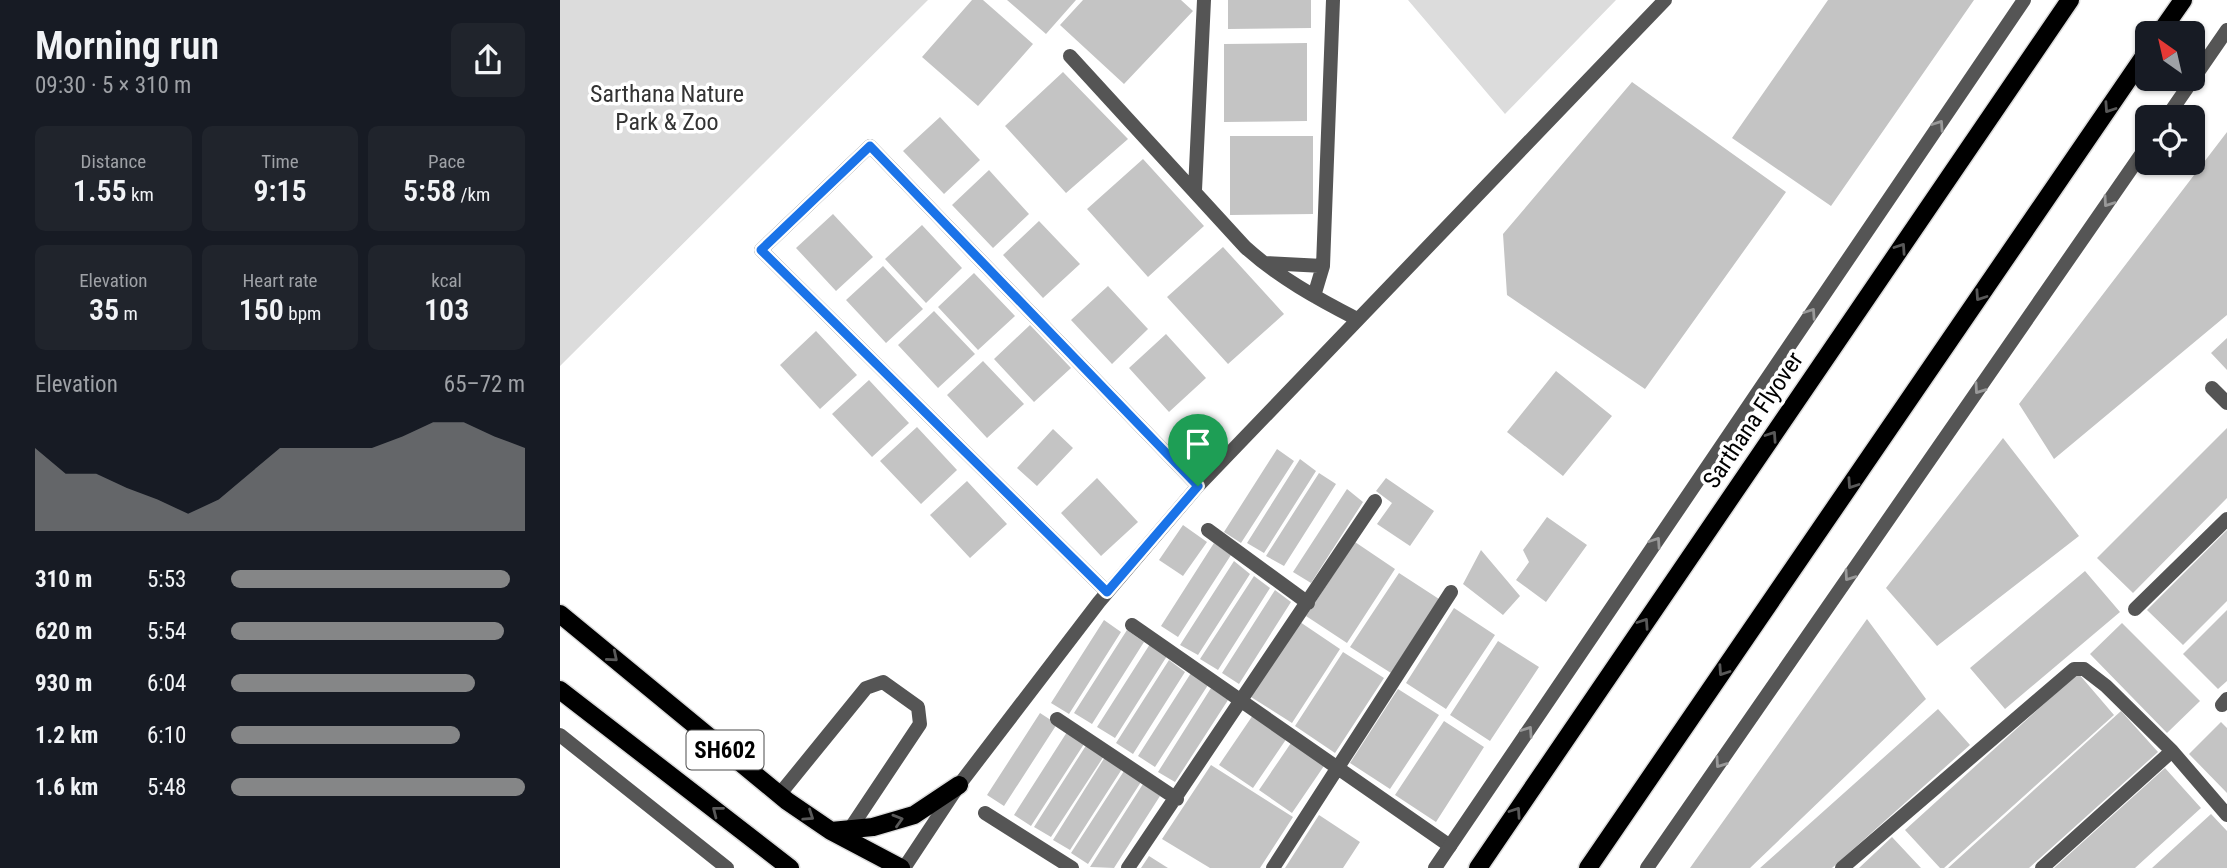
<!DOCTYPE html>
<html lang="en">
<head>
<meta charset="utf-8">
<style>
	:root { --surface:#171b24; --page:#20242c; --text:#f1f3f6; --muted:#9ea1a6; --accent:#858687 }
	body { margin:0; font-family:"Roboto Condensed",sans-serif; background:var(--page); color:var(--text); height:100vh; display:flex; flex-direction:column; font-size:26px; white-space:nowrap }
	* { box-sizing:border-box; margin:0 }
	p { font-size:23px; color:var(--muted) }
	.icon { flex:none; width:38px; height:38px; fill:none; stroke:currentColor; stroke-width:2; stroke-linecap:round; stroke-linejoin:round }
	.map { position:relative; flex:1; overflow:hidden }
	.sheet { display:flex; flex-direction:column; background:var(--surface); width:560px }
	.sheet>* { flex:none }
	.needle { width:46px; rotate:326deg }
	.tools { position:absolute; left:1575px; top:21px; display:grid; gap:14px }
	.tools a { display:grid; place-items:center; width:70px; height:70px; border-radius:10px; background:var(--surface); box-shadow:0 2px 5px #0004; font-size:35px }
	.pin { position:absolute; display:grid; place-items:center; width:60px; height:60px; color:#fff; margin:-72px -30px; border-radius:50% 50% 50% 0; rotate:-45deg; box-shadow:0 0 7px #0007 }
	.pin .icon { rotate:45deg }
	.round { display:grid; place-items:center; flex:none; width:74px; height:74px; border-radius:10px; background:var(--page) }
	.head { display:flex; align-items:center; justify-content:space-between; height:119px; padding:0 35px }
	h1 { font-size:38px; font-weight:600; line-height:52px }
	.stats { display:grid; grid-template-columns:repeat(3,1fr); gap:10px; height:119px; padding:7px 35px }
	.stats div { display:grid; align-content:center; border-radius:10px; background:var(--page); text-align:center }
	.stats b { font-size:30px; font-weight:600 }
	.stats small { font-size:19px; font-weight:400 }
	.stats p { font-size:19px }
	.chart { height:196px; padding:14px 35px }
	.chart p { display:flex; justify-content:space-between }
	.chart svg { width:100%; height:126px; margin-top:7px; fill:var(--accent); opacity:.7 }
	ul { padding:0 35px; list-style:none; font-size:23px }
	li { display:grid; grid-template-columns:112px 84px 1fr; align-items:center; height:52px }
	li i { height:18px; border-radius:9px; background:var(--accent) }
	main { display:flex; flex:1; min-height:0 }
	.map>svg:first-child { display:block }
</style>
</head>
<body>
<main>
<section class="sheet">
<div class="head"><div><h1>Morning run</h1><p>09:30 · 5 × 310 m</p></div><a class="round"><svg class="icon" aria-label="share" viewBox="0 0 24 24"><path d="M12 15V3M7 8l5-5 5 5M5 13v7h14v-7"/></svg></a></div>
<div class="stats">
<div><p>Distance</p><b>1.55<small> km</small></b></div>
<div><p>Time</p><b>9:15</b></div>
<div><p>Pace</p><b>5:58<small> /km</small></b></div>
</div>
<div class="stats">
<div><p>Elevation</p><b>35<small> m</small></b></div>
<div><p>Heart rate</p><b>150<small> bpm</small></b></div>
<div><p>kcal</p><b>103</b></div>
</div>
<div class="chart"><p><span>Elevation</span>65–72 m</p>
<svg viewBox="0 0 160 44" preserveAspectRatio="none"><path d="M0 44V15L10 24L20 24L30 29L40 33L50 38L60 33L70 24L80 15L90 15L100 15L110 15L120 11L130 6L140 6L150 11L160 15V44z"/></svg>
</div>
<ul>
<li><b>310 m</b>5:53<i style="width:95%"></i></li>
<li><b>620 m</b>5:54<i style="width:93%"></i></li>
<li><b>930 m</b>6:04<i style="width:83%"></i></li>
<li><b>1.2 km</b>6:10<i style="width:78%"></i></li>
<li><b>1.6 km</b>5:48<i style="width:100%"></i></li>
</ul>
</section>
<div class="map">
<svg width="1667" height="868" viewBox="0 0 1667 868">
	<rect width="100%" height="100%" fill="#fff"/>
	<path fill="#dcdcdc" d="M0,0h368l-368,366z
		M848,0h208l-111,114z"/>
	<path fill="#c4c4c4" d="M412,0h11l50,44 -55,62 -56,-49z
		M447,0h69l-30,34z
		M523,0h98l12,11 -69,73 -64,-59z
		M668,0h83v28l-83,1z
		M1268,0h146l-143,206 -99,-68z
		M747,43v78l-83,1v-78z
		M503,72l65,67 -62,54 -61,-67z
		M1072,82l154,110 -141,197 -138,-94 -4,-61z
		M380,117l40,43 -36,34 -41,-43z
		M1667,132v183l-173,144 -35,-55z
		M670,136h83v78l-83,1z
		M583,159l61,67 -56,51 -61,-68z
		M429,170l40,44 -36,34 -41,-43z
		M273,214l40,43 -37,34 -40,-43z
		M479,221l41,43 -37,34 -40,-43z
		M362,225l40,43 -36,35 -41,-44z
		M663,247l61,67 -56,50 -61,-67z
		M323,266l40,43 -37,34 -40,-43z
		M414,273l41,43 -37,34 -40,-43z
		M548,286l40,43 -36,35 -41,-44z
		M374,311l41,43 -37,34 -40,-43z
		M470,325l41,43 -37,34 -40,-43z
		M256,331l41,44 -37,34 -40,-44z
		M606,334l40,44 -37,34 -40,-44z
		M1667,338v32l-16,-17z
		M423,361l41,43 -37,34 -40,-43z
		M996,371l56,45 -49,60 -56,-44z
		M309,380l40,43 -37,34 -40,-43z
		M357,427l40,43 -36,34 -41,-43z
		M1667,428v70l-94,95 -36,-35z
		M493,429l20,19 -36,38 -20,-18z
		M1443,438l76,98 -142,110 -51,-58z
		M717,449l17,12 -53,82 -17,-11z
		M740,459l16,12 -52,82 -17,-10z
		M759,473l17,11 -52,82 -18,-10z
		M537,478l41,44 -37,34 -40,-43z
		M826,478l48,33 -24,35 -33,-22 15,-21 -16,-12z
		M407,481l40,43 -37,34 -40,-43z
		M787,489l16,13 -52,81 -18,-11z
		M987,517l40,28 -41,57 -30,-22 13,-18 -6,-12z
		M623,525l24,17 -24,34 -24,-16z
		M1667,530v71l-44,44 -36,-35z
		M795,542l40,27 -48,74 -41,-27z
		M654,543l17,12 -53,82 -17,-11z
		M921,550l39,46 -17,19 -40,-31z
		M674,561l16,13 -52,81 -18,-10z
		M1525,571l35,41 -115,97 -35,-41z
		M839,573l40,26 -48,74 -41,-26z
		M694,576l16,12 -52,82 -18,-11z
		M715,590l16,12 -52,82 -17,-11z
		M894,608l41,27 -49,74 -40,-26z
		M1667,610v71l-9,8 -35,-35z
		M1307,619l59,80 -176,169h-60z
		M544,620l17,12 -52,82 -18,-11z
		M740,622l40,27 -48,74 -41,-26z
		M1562,623l78,78 -33,32 -77,-79z
		M567,630l17,12 -52,82 -18,-11z
		M938,641l41,26 -49,74 -40,-26z
		M590,644l17,12 -52,82 -18,-11z
		M783,652l41,26 -49,75 -40,-27z
		M609,660l16,12 -52,82 -17,-11z
		M631,673l17,12 -53,82 -17,-11z
		M1518,673l36,42 -170,153h-4l-35,-38z
		M651,688l17,12 -53,82 -17,-10z
		M838,689l41,26 -49,74 -40,-26z
		M1378,709l32,36 -138,123h-72z
		M1561,711l37,41 -129,116h-81z
		M480,713l17,11 -53,82 -17,-11z
		M693,715l34,23 -34,50 -34,-23z
		M884,721l40,26 -48,75 -41,-27z
		M1661,722l6,6v65l-38,-39z
		M507,732l17,12 -53,82 -17,-11z
		M733,740l33,23 -34,50 -33,-23z
		M527,744l17,12 -53,81 -17,-10z
		M545,757l17,12 -52,81 -17,-10z
		M651,765l82,52 -33,51h-50l-48,-29z
		M1605,768l36,40 -66,60h-81z
		M564,771l17,11 -53,82 -17,-11z
		M583,784l17,12 -46,72 -24,-1z
		M1651,814l16,17v37h-75z
		M759,815l41,27 -17,26h-58z
		M1332,837l29,31h-62z
		M589,856l19,12h-27z"/>
	<g fill="none" stroke-linecap="round" stroke-linejoin="round">
		<g stroke="#dbdbdb" stroke-width="21">
			<path id="primary" d="M1600,33l23,-33
				M0,614l227,187 44,30 70,37
				M0,690l230,178
				M271,831l42,-4 41,-12 45,-30
				M918,868l592,-868
				M1028,868l559,-816"/>
		</g>
		<path stroke="#555" stroke-width="14" d="M219,795l87,-107 17,-6 35,25 2,17 -70,105"/>
		<path stroke="#555" stroke-width="14" d="M510,56l175,191c33,30 73,52 112,72
			M635,190l9,-190
			M705,263l58,3 -9,30
			M763,266l10,-266
			M1652,388l15,15
			M648,530l100,73
			M547,592l-346,-342 109,-104 328,340
			M1575,609l92,-90
			M572,625l318,221
			M1662,705l5,-6
			M497,719l120,80
			M425,813l87,55
			M344,868l55,-83 140,-183 99,-116 467,-486
			M568,868l247,-367
			M713,868l178,-276
			M1282,868l232,-199h10l22,17 66,65 55,64
			M1482,868l130,-117"/>
		<path stroke="#555" stroke-width="14" d="M1607,117l60,-87
			M0,735l167,133
			M875,868l589,-868
			M1087,868l500,-722"/>
		<use href="#primary" stroke="#000" stroke-width="18"/>
	</g>
	<defs><path id="oneway-chevron" d="M-2-3.5L2.5 0L-2 3.5" fill="none" stroke-width="1.6" stroke-linecap="round" stroke-linejoin="round" transform="scale(1.75)"/></defs>
	<g stroke="#595959">
		<use href="#oneway-chevron" transform="translate(1549 108) rotate(124)"/>
		<use href="#oneway-chevron" transform="translate(1341 248) rotate(-56)"/>
		<use href="#oneway-chevron" transform="translate(1420 296) rotate(124)"/>
		<use href="#oneway-chevron" transform="translate(1212 436) rotate(-56)"/>
		<use href="#oneway-chevron" transform="translate(1292 484) rotate(124)"/>
		<use href="#oneway-chevron" transform="translate(1084 623) rotate(-56)"/>
		<use href="#oneway-chevron" transform="translate(53 657) rotate(40)"/>
		<use href="#oneway-chevron" transform="translate(1163 671) rotate(124)"/>
		<use href="#oneway-chevron" transform="translate(157 811) rotate(-142)"/>
		<use href="#oneway-chevron" transform="translate(956 812) rotate(-56)"/>
		<use href="#oneway-chevron" transform="translate(249 816) rotate(34)"/>
		<use href="#oneway-chevron" transform="translate(338 820) rotate(-17)"/>
	</g>
	<g stroke="#999">
		<use href="#oneway-chevron" transform="translate(1379 125) rotate(-56)"/>
		<use href="#oneway-chevron" transform="translate(1548 202) rotate(125)"/>
		<use href="#oneway-chevron" transform="translate(1251 313) rotate(-56)"/>
		<use href="#oneway-chevron" transform="translate(1419 389) rotate(125)"/>
		<use href="#oneway-chevron" transform="translate(1096 542) rotate(-56)"/>
		<use href="#oneway-chevron" transform="translate(1289 576) rotate(125)"/>
		<use href="#oneway-chevron" transform="translate(968 731) rotate(-56)"/>
		<use href="#oneway-chevron" transform="translate(1160 763) rotate(125)"/>
	</g>
	<g fill="none" stroke-linecap="round" stroke-linejoin="round">
		<g stroke="#fff" stroke-width="14">
			<path id="route" d="M310,146l328,340 -91,106 -346,-342z"/>
		</g>
		<use href="#route" stroke="#1a73e8" stroke-width="9"/>
	</g>
	<g text-anchor="middle" dominant-baseline="central" stroke-width="7" stroke-linejoin="round" paint-order="stroke">
		<rect fill="#fff" stroke="#4c4c4c" stroke-width="2" x="126.5" y="730.5" width="77" height="39" rx="5"/>
		<g font-size="23" font-weight="bold" fill="#000">
			<text x="165" y="750">SH602</text>
		</g>
		<g font-size="24" fill="#333" stroke="#fff">
			<text x="107" y="94">Sarthana Nature<tspan x="107" dy="28">Park &amp; Zoo</tspan></text>
		</g>
		<g font-size="24" fill="#000" stroke="#fff">
			<text transform="translate(1193 420) rotate(-56)">Sarthana Flyover</text>
		</g>
	</g>
</svg>
<div class="tools">
<a><svg class="needle" viewBox="-14 -14 28 28"><path d="M0-13l5 13h-10z" fill="#e53935"/><path d="M0 13l5-13h-10z" fill="#9ea1a6"/></svg></a>
<a><svg class="icon" aria-label="locate" viewBox="0 0 24 24"><circle cx="12" cy="12" r="6"/><path d="M12 2v4M12 18v4M2 12h4M18 12h4"/></svg></a>
</div>
<div class="pin" style="left:638px;top:486px;background:#1e9e55"><svg class="icon" aria-label="arrive" viewBox="0 0 24 24"><path d="M6 21V4h12l-3 4 3 4H6"/></svg></div>
</div>
</main>
</body>
</html>
